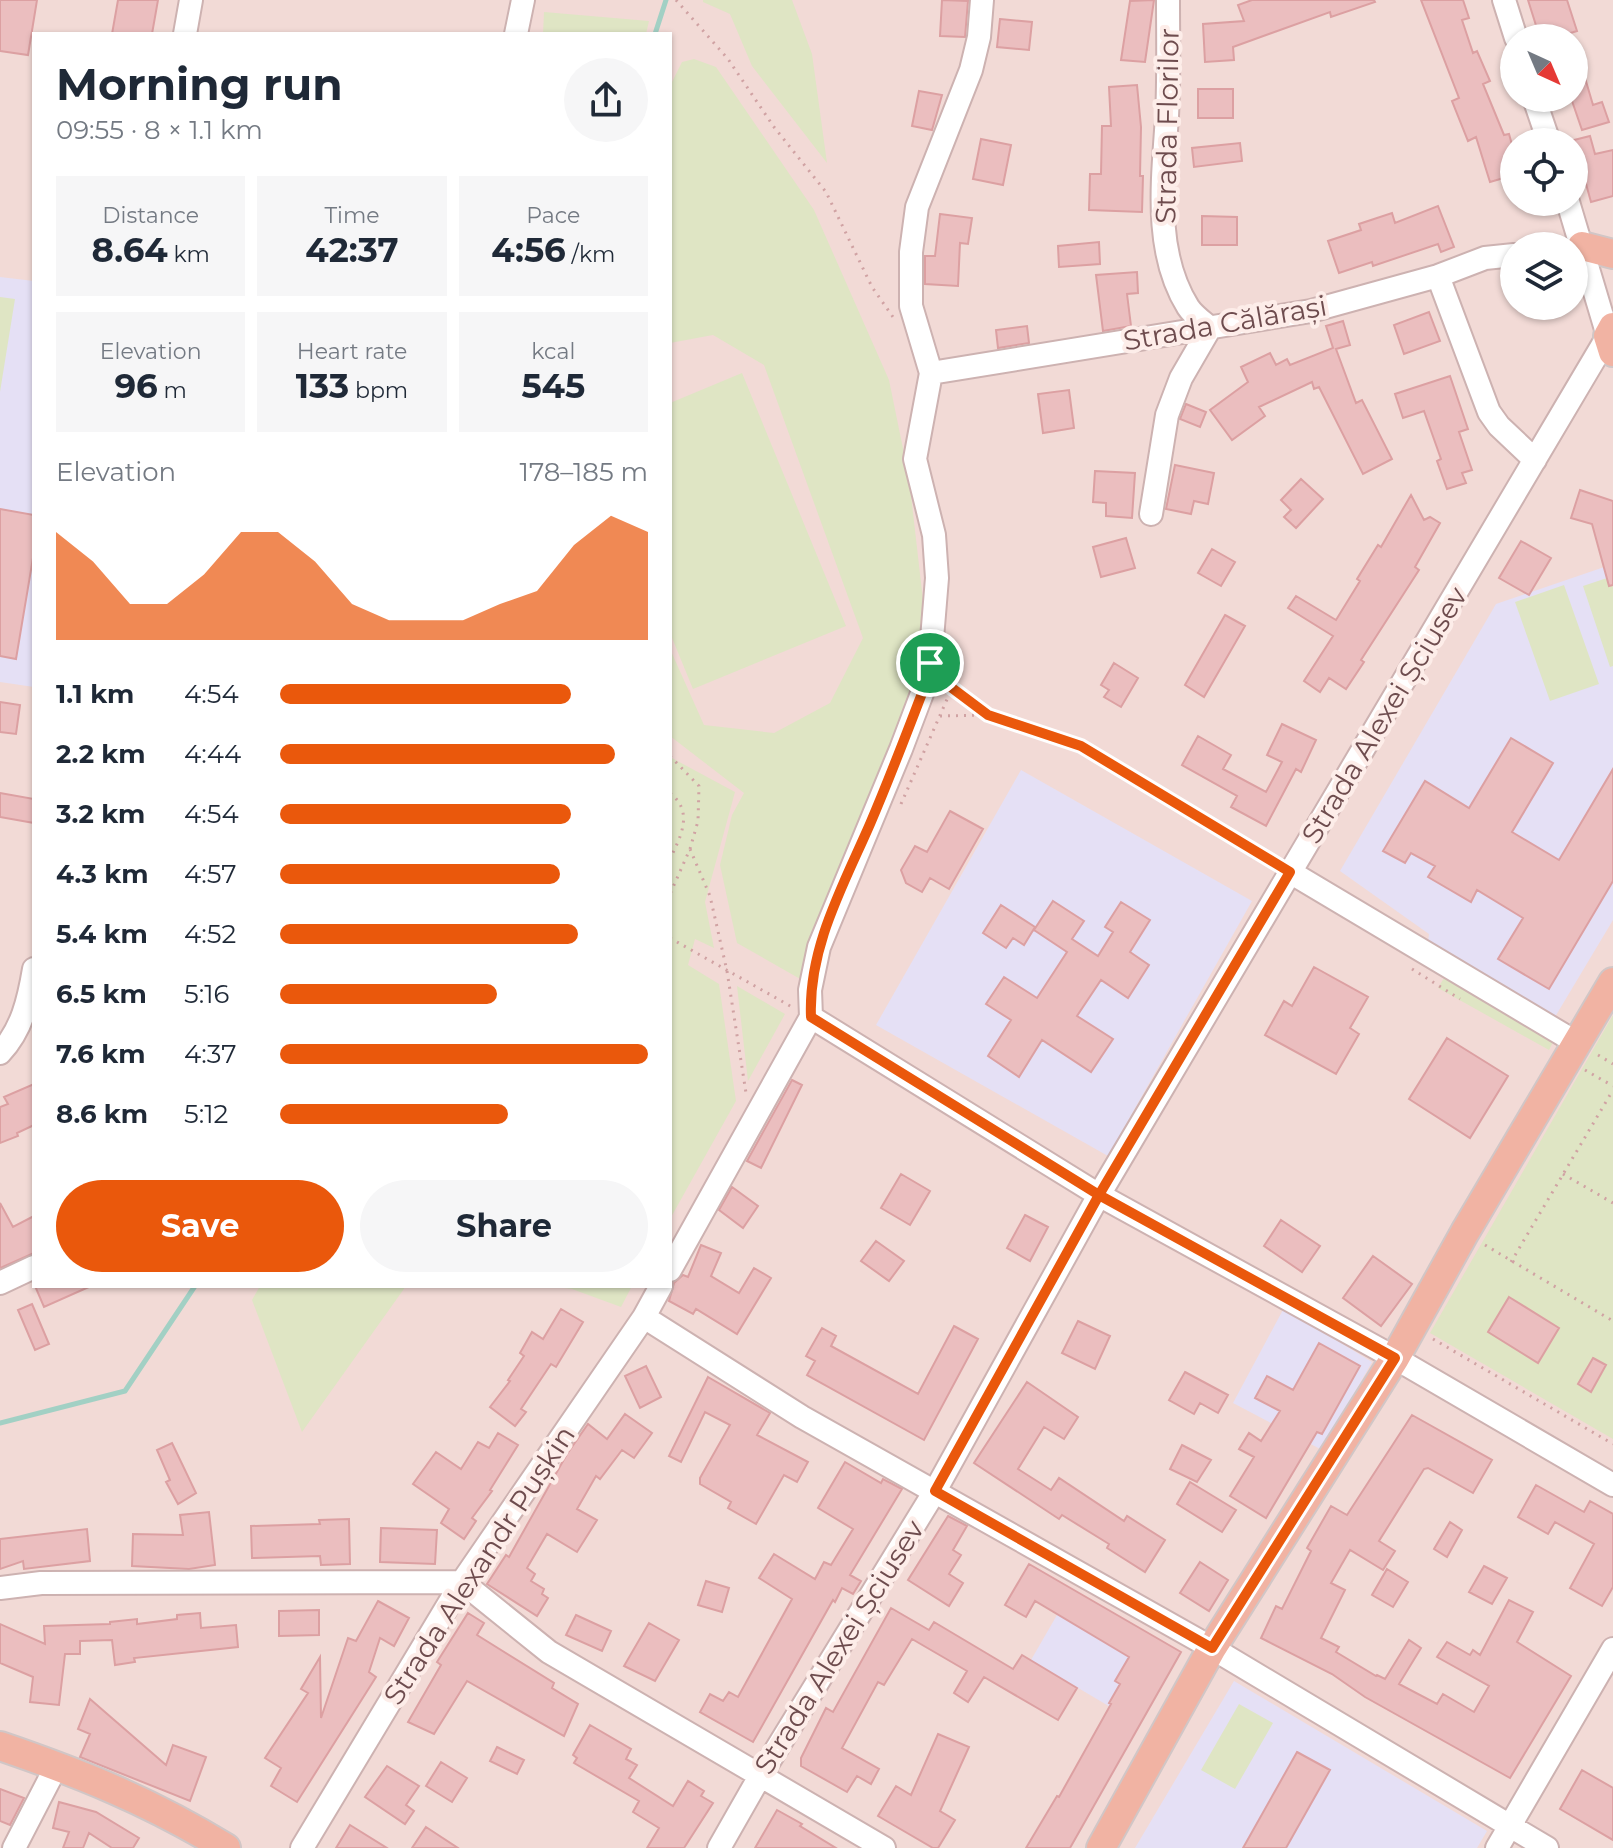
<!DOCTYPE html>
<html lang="en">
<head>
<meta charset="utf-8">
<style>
	:root { --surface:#fff; --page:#f6f6f7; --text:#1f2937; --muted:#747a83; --accent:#ea580c }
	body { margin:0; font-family:Montserrat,sans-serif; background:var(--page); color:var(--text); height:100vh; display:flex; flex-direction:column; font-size:30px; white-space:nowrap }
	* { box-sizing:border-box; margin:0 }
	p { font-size:26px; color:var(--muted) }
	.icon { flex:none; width:44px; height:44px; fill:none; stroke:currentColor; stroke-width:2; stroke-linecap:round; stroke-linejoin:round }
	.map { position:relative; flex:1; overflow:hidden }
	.sheet { position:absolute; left:32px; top:32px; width:640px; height:1256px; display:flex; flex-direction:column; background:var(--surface); border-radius:0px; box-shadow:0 2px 6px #0004 }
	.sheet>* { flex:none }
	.needle { width:52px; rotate:136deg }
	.fabs { position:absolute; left:1500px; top:24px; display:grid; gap:16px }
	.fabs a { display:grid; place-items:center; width:88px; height:88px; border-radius:50%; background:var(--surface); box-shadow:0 2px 6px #0004; font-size:40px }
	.pin { position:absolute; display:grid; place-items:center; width:68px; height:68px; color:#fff; margin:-34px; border:4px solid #fff; border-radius:50%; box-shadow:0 2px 8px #0007 }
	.round { display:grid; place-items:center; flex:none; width:84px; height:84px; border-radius:42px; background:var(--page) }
	.head { display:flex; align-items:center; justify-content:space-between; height:136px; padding:0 24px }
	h1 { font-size:44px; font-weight:700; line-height:60px }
	.stats { display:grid; grid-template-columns:repeat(3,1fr); gap:12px; height:136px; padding:8px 24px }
	.stats div { display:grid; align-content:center; border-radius:0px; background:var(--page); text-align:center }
	.stats b { font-size:34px; font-weight:700 }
	.stats small { font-size:22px; font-weight:400 }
	.stats p { font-size:22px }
	.chart { height:224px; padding:16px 24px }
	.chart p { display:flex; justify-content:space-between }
	.chart svg { width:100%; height:144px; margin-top:8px; fill:var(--accent); opacity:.7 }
	.primary-button { display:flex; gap:16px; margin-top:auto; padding:16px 24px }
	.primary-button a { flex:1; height:92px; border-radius:48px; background:var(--accent); color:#fff; font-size:32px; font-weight:700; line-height:92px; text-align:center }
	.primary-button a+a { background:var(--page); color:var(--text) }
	ul { padding:0 24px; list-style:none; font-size:26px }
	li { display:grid; grid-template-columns:128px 96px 1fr; align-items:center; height:60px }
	li i { height:20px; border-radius:10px; background:var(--accent) }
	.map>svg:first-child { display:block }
</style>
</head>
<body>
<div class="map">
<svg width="1613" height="1848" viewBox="0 0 1613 1848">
	<rect width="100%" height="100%" fill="#f9e8e3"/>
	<path fill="#f2dad6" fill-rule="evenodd" d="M0,0h1613v1848h-1613zM34,34h636v1252h-636zM1514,38h60v60h-60zM1514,142h60v60h-60zM1514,246h60v60h-60z"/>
	<path fill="#e5e0f5" d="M0,277l34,4v406l-34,-5z
		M1613,564v356l-61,102 -125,-73 2,-15 -89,-63 156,-267z
		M1021,770l231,131 -144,255 -232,-131z
		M1284,1308l88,54 -50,88 -89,-47z
		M1072,1589l109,63 -42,72 -108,-64z
		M1234,1681l253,150 -10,17h-342z"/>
	<path fill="#dfe5c4" d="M703,0h89l20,54 15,109 -75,-97 -22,-52 -27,-12z
		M544,12l105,9 -3,13h-103z
		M694,59l22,8 98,143 75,170 20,98 18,157 -6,65 -119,280 -65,-37 -17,-78 12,-50 12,-22 -74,-57v-87l34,76 70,8 56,-30 33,-65 -99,-273 -51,-30 -43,8v-257l12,-24z
		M0,297l15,2 -15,93z
		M742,373l104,253 -153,63 -23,-56v-230z
		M1613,576v90l-3,1 -27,-81z
		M1564,585l35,99 -49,17 -35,-99z
		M670,757l65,35 -30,110 9,46 -19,-9 -7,26 31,19 17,117 -66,118z
		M1444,978l110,62 -5,10 -111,-62z
		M737,986l48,28 -37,67z
		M1613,1015v424l-183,-106z
		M260,1286h146l-104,146 -50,-132z
		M550,1286h82l-11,21 -49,-18z
		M1239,1704l34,19 -38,66 -34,-19z"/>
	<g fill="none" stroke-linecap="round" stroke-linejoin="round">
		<path stroke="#a2d0c4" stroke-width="5" d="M655,34l11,-34
			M0,1423l125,-32 70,-105"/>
	</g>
	<path fill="#ebbebf" stroke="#dca0a2" stroke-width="2" d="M0,0h37l-9,55 -28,-4z
		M118,0h40l-6,34h-40z
		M942,0l26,1 -3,36 -25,-1z
		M1154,0l-9,62 -24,-2 9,-59z
		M1252,0h122l1,2 -44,15 -1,-5 -97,35 1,13 -29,2 -2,-38 41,-3 -6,-16z
		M1421,0h42l6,18 -7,2 11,33 4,-2 13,30 -7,3 21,51 5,-1 5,18v23l-24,7 -14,-45 -8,4 -16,-40 7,-3z
		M1528,0h39l10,31 -23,7h-14z
		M1000,19l32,3 -3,28 -32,-3z
		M1574,54h4l15,51 9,-3 7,20 -27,8 -11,-32h3z
		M1137,85l4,42 -1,49h3l-1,36 -53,-2 1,-36h11l1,-48h9l-2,-39z
		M1198,89h35v29h-35z
		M919,91l23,4 -10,35 -20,-4z
		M1590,136l5,18 18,-4v46l-22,6 -17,-62z
		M981,139l30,6 -8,40 -30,-6z
		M1240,143l2,18 -48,6 -2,-19z
		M1438,206l16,41 -13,5 -3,-8 -65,22 -1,-4 -33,11 -11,-32 33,-11 -2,-6 33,-11 3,10z
		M940,214l32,4 -4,26 -8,-1 -2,43 -33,-2v-28h10z
		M1202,216l35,1v28h-35z
		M1099,242l1,22 -41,3 -1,-21z
		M1137,272l1,21 -11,1 4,32 -28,5 -7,-56z
		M1429,312l11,29 -36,13 -10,-29z
		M1343,321l7,24 -14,4 20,54 6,-3 30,59 -29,15 -44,-87 -5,2 -2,-7 -53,25 6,9 -33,24 -22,-30 38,-28 -7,-15 29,-14 6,12 11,-6 3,6 43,-17 -7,-22z
		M1027,326l2,17 -31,5 -2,-18z
		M1450,376l18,53 -9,3 13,38 -10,3 4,10 -19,6 -10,-28 4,-2 -17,-48 -21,7 -8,-24z
		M1069,390l5,38 -31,5 -5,-39z
		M1186,404l20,8 -6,15 -20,-8z
		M1175,465l39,8 -6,31 -14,-3 -3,13 -25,-5z
		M1095,471l40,2 -3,45 -26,-2v-13l-13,-1z
		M1301,479l22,20 -27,29 -12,-11 7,-7 -10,-10z
		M1580,490l33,11v84l-4,1 -17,-62 -21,-6z
		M1411,495l13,25 6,-3 10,6 -25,44 4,3 -58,90 3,2 -18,27 -17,-11 -9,14 -16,-11 29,-45 -45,-28 8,-12 40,24 24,-39 -3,-2 21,-34 3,2z
		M0,509l34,6v37l-18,107 -16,-3z
		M1126,538l9,30 -34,9 -8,-30z
		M1521,541l30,17 -22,37 -30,-17z
		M1212,549l23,13 -14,24 -23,-13z
		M1225,615l20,11 -41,71 -19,-12z
		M1114,663l24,15 -17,29 -17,-10 5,-7 -8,-5z
		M0,702l20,3 -4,29 -16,-2z
		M1282,724l34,16 -15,32 -5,-3 -30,57 -35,-19 6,-11 -55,-31 16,-29 33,19 -8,14 43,23 16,-30 -15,-7z
		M1511,738l42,25 -41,69 47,28 54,-91v112l-64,108 -51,-30 25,-41 -46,-28 -6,12 -43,-25 7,-11 -24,-13 -6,10 -22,-12 42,-70 44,27z
		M0,793l34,6v24l-34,-6z
		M950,811l33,18 -34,60 -19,-11 -8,14 -16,-9 -5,-13 14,-24 12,6z
		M1053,901l31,20 -12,18 26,17 15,-24 -8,-5 16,-25 29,18 -20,32 19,13 -21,33 -27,-18 -24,36 36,23 -22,33 -49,-32 -23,37 -31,-21 23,-36 -25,-16 18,-27 33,21 30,-46 -33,-22z
		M1001,905l34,22 -11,18 -11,-7 -7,10 -23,-15z
		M1314,967l54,30 -18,31 9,6 -23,40 -71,-39 19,-34 8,5z
		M1447,1038l61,38 -38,62 -61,-39z
		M792,1080l10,5 -41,83 -14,-7z
		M34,1084v41l-17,8 1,3 -18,7v-36l8,-3 -4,-7z
		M901,1174l29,17 -20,34 -29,-17z
		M732,1187l26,19 -15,22 -24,-18z
		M0,1203l13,24 21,-11v37l-34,15z
		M1025,1215l23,12 -18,34 -23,-13z
		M1281,1220l39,26 -18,26 -38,-26z
		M876,1241l28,20 -15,20 -28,-20z
		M701,1245l20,8 -10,23 28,17 15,-25 17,10 -34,56 -41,-25 -3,5 -24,-13 5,-18 9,-8 5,2z
		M1373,1256l39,28 -31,42 -38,-28z
		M35,1286h56l-47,21z
		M1509,1297l50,31 -21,35 -50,-31z
		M32,1304l17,40 -14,6 -17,-40z
		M561,1309l22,13 -27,45 -5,-3 -30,45 5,3 -11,14 -25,-19 20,-26 -2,-1 16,-24 -4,-3 12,-21 11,7z
		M1078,1321l32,15 -15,33 -33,-16z
		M954,1326l24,13 -54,101 -117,-65 8,-14 -9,-5 16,-28 14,8 -5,10 87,48z
		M1319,1343l41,23 -38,68 -5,-2 -51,86 -36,-22 24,-39 -15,-8 10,-16 12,8 19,-30 -25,-13 12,-22 26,14z
		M1593,1358l13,7 -15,27 -13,-8z
		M646,1366l15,31 -21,11 -15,-32z
		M1185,1372l43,23 -10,18 -18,-10 -6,11 -25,-14z
		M708,1377l62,36 -13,22 51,27 -11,20 -13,-7 -28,49 -28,-16 3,-6 -31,-18v-6l30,-53 -25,-13 -24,50 -12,-6z
		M1027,1382l51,35 -14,22 -20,-12 -26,42 33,21 8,-12 65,43 3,-5 38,24 -20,32 -38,-24 2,-4 -47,-29 -3,4 -85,-56z
		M625,1414l27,19 -18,25 -12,-8 -22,29 -4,-3 -19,33 20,11 -20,32 -30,-18 -20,34 8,6 -4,7 13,8 -2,5 6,4 -11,18 -50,-32 19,-29 3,2 58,-103 21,-30 19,15z
		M1412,1415l80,45 -19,33 -45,-25 -4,1 -45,72 16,10 -12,19 -33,-20 -19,33 14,7 -24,48 18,9 -3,5 40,24 1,-1 8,4 24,-39 12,8 -22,36 38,20 6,-10 31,18 15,-26 -52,-29 10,-15 23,13 3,-5 7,5 29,-55 24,12 -16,30 54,34 -61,102 -145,-81 -33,-23 -71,-36 15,-32 6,3 29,-58 -4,-3 24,-42 16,9z
		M498,1433l20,12 -28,45 2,1 -20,27 4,3 -12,18 -23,-16 8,-14 -36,-25 23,-32 25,17 17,-27 11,6z
		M172,1443l24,50 -18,11 -12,-22 4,-2 -13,-30z
		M1182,1445l29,15 -14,22 -27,-13z
		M845,1462l36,21 2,-4 19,10 -52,86 11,6 -8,13 -11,-6 -7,14 -2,-2 -80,142 -53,-30 10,-18 13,7 6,-9 9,5 54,-98 -33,-21 15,-24 41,25 9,-17 7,3 22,-36 -35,-21z
		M1190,1482l46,28 -14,22 -45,-28z
		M1536,1485l48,27 6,-11 23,13v73l-11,19 -32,-18 24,-44 -39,-22 -7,12 -30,-17z
		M209,1512l6,53 -26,4 -57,-3 1,-32 50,1 -3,-20z
		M948,1516l19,10 -14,24 8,5 -12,19 14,9 -14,23 -41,-26z
		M349,1519l1,45 -29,1 -1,-9 -68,2 -1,-32 69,-2 -1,-4z
		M1450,1522l12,8 -15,27 -13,-8z
		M381,1528l56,2 -2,34 -55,-2z
		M87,1529l3,32 -66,8 -1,-8 -23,8v-30z
		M1200,1562l28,18 -19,31 -29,-18z
		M1029,1564l152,88 -111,196h-44l31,-52 2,1 52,-93 -2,-1 11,-19 -5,-3 14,-24 -94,-56 -9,16 -21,-12z
		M1484,1566l23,12 -15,26 -23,-12z
		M1387,1569l21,13 -15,25 -21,-12z
		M706,1581l23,7 -7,24 -24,-7z
		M378,1601l31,17 -15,28 -14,-8 -11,34 7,5 -79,125 -26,-16 10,-18 -16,-10 43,-65 -7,-4 19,-32 1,61 27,-80 8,3z
		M891,1608l38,22 5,-8 79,47 9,-14 55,33 -19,32 -74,-43 -16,25 -14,-9 13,-22 -55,-32 -28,46 -6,-3 -36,66 37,21 -8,15 -14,-8 -10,16 -46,-26v-8l25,-50 7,4z
		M319,1610v25l-40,1v-25z
		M200,1613l1,15 35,-3 2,22 -104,11 1,4 -20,3 -3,-25 -32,1v13h-15l-6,51 -29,-3 3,-25 -33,-14v-39l45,20 -1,-18 66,-2v-2l27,-3v5l40,-5v-4z
		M468,1613l16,10 -7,12 77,48 -2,5 26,16 -14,32 -97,-55 -33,53 -26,-12 33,-57 -4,-3z
		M576,1615l35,16 -9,20 -36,-16z
		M649,1623l30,17 -24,41 -31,-15z
		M90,1699l76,66 7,-20 33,12 -16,44 -110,-44 10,-23 -12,-5z
		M590,1725l41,24 -5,10 11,6 -8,13 44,28 15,-25 16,10 -3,5 12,7 -29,45h-37l12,-20 -26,-16 6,-11 -65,-38 3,-5 -4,-3z
		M938,1734l31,13 -29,64 15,9 -17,28h-5l-55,-32 18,-30 15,9z
		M497,1747l27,13 -7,14 -27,-13z
		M1297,1752l33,18 -44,78h-43z
		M441,1762l26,16 -15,24 -26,-16z
		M387,1766l32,20 -13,19 8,6 -9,13 -40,-27z
		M1582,1770l31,18v52l-53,-31z
		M0,1789l24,9 -14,27 -10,-4z
		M59,1802l37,10 43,26 -6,10h-21l-23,-15 -6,15h-20l6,-16 -16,-4z
		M777,1810l25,14 -2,2 36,22h-81z
		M350,1825l37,23h-51z
		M426,1827l32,21h-46z"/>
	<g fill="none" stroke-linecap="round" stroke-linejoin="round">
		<g stroke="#cdb2b1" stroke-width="26">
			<path id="minor" d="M1504,0l12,38
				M185,34l6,-34
				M516,34l7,-34
				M1534,98l15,44
				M1438,276l51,136 10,14 36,34
				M931,373l380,-62 127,-35 47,-18 29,-3
				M1151,514l16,-99 14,-37 29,-50c-7,-6 -17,-13 -22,-21 -35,-56 -25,-128 -21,-191 2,-38 1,-77 1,-116
				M1290,872l287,171
				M811,1017l-1,-27 9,-43 82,-198 28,-74 8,-97 -3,-43 -19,-76 16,-86 -20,-67v-54l6,-45 54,-137 8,-33 3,-37
				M811,1017l288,178 296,163 218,127
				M0,1053c22,-23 29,-54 34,-84
				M670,1270l141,-253
				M0,1283l34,-16
				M644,1317l158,100 410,231 335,200
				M0,1588l41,-5 421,-1 87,70 335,196
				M14,1848l43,-83
				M302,1848l160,-266 182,-265 17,-31
				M719,1848l41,-72 175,-285 164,-296 509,-859 -40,-134
				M1497,1848l116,-199"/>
		</g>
		<g stroke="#d1c6c6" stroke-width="32">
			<path id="major" d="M1582,246l31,8
				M1613,327l-5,9 5,16
				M0,1746c82,28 151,56 226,102
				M1101,1848l111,-200 183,-290 70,-126 148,-250"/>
		</g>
		<path stroke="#d0a2a3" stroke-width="3" stroke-dasharray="2 6" stroke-linecap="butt" d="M676,0l52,59 46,68 52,65 46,95 21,30
			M946,681l42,34 93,31 192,116
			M940,716l48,-1
			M670,756l29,30 -1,35 -8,28 -20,45
			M670,793c24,19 11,43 0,66
			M901,804l51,-116
			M690,849l20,47 17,75 19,122
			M670,938l122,69
			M1412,969l48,30
			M1598,1055l15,9
			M1585,1070l28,16
			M1563,1174l50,29
			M1485,1245l128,76
			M1511,1262l102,-172
			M1433,1339l180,105"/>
		<use href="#minor" stroke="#fff" stroke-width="22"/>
		<use href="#major" stroke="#f1b3a3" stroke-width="28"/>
	</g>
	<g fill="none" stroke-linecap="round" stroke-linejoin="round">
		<g stroke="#fff" stroke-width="16">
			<path id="route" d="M930,663l-1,12c-19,50 -38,100 -59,149 -27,62 -62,124 -59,193l288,178 -164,296 277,157 183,-290 -296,-163 191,-323 -209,-126 -93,-31 -36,-27 -22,-25"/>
		</g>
		<use href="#route" stroke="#ea580c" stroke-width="10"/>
	</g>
	<g text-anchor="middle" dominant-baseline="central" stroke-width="8" stroke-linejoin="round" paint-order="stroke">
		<g font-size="28" fill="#6e4c4e" stroke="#fdede9">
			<text transform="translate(1167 126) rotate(-89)">Strada Florilor</text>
			<text transform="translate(1225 323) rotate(-10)">Strada Călărași</text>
			<text transform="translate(1384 715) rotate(-59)">Strada Alexei Șciusev</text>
			<text transform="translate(479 1565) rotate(-57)">Strada Alexandr Pușkin</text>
			<text transform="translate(839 1647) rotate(-58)">Strada Alexei Șciusev</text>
		</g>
	</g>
</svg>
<div class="fabs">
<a><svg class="needle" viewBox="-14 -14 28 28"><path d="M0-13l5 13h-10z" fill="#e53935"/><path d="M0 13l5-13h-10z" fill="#747a83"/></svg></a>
<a><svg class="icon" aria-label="locate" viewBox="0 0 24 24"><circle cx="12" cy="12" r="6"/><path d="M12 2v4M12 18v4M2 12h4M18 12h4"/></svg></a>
<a><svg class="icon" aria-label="layers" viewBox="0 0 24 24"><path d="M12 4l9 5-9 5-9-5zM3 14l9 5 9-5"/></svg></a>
</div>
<div class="pin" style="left:930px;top:663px;background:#1e9e55"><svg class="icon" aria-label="arrive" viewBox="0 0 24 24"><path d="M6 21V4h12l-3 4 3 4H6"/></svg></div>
<section class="sheet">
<div class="head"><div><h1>Morning run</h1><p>09:55 · 8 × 1.1 km</p></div><a class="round"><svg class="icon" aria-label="share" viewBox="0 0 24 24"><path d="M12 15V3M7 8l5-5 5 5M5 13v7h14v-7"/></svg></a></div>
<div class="stats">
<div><p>Distance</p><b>8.64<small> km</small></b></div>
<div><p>Time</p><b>42:37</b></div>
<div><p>Pace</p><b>4:56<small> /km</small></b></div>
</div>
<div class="stats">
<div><p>Elevation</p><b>96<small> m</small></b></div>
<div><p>Heart rate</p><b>133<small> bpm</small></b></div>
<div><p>kcal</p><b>545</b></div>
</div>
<div class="chart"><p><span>Elevation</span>178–185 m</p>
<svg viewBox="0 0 160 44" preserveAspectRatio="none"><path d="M0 44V11L10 20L20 33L30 33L40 24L50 11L60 11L70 20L80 33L90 38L100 38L110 38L120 33L130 29L140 15L150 6L160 11V44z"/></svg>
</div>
<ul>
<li><b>1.1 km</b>4:54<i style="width:79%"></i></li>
<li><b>2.2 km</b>4:44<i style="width:91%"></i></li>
<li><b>3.2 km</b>4:54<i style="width:79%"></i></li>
<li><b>4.3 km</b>4:57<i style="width:76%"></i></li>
<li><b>5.4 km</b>4:52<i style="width:81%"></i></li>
<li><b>6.5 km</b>5:16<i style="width:59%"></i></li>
<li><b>7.6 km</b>4:37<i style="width:100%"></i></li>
<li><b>8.6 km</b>5:12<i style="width:62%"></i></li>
</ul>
<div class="primary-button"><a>Save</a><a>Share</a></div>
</section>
</div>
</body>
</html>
